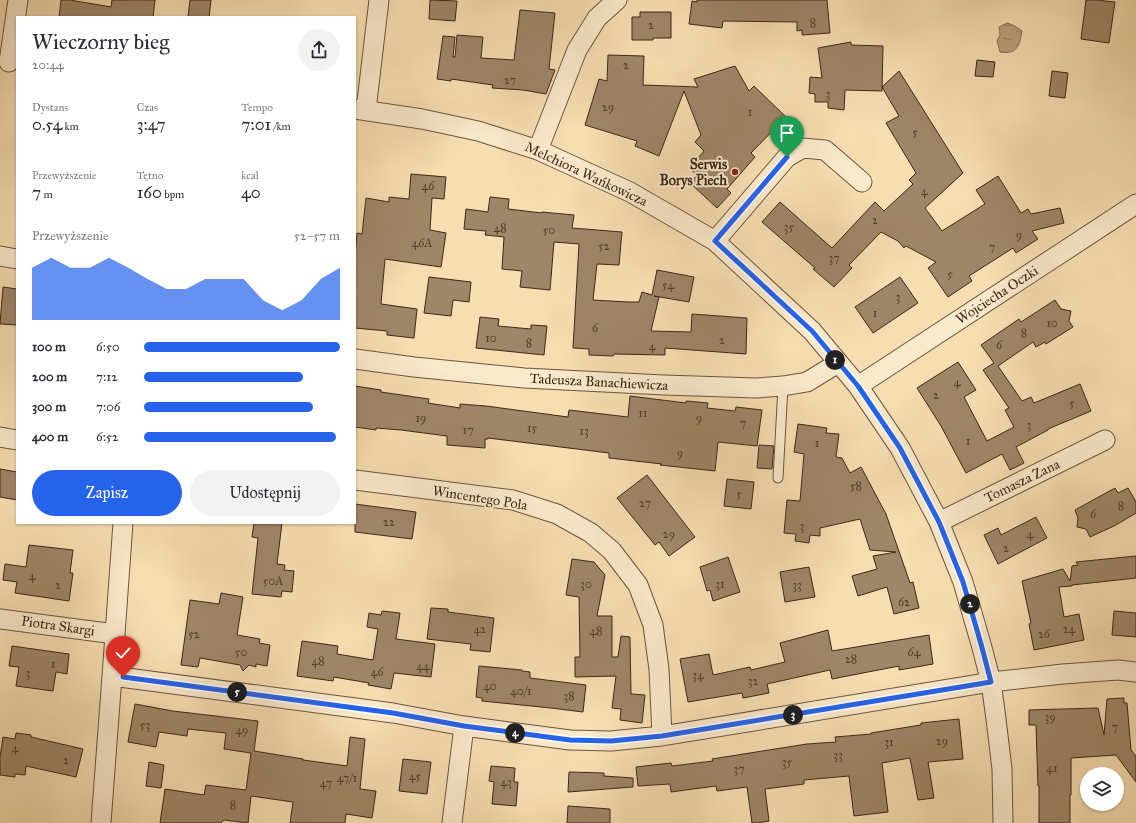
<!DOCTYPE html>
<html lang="pl">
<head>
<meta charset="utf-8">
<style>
	:root { --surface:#fff; --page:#f2f2f3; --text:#2b2b33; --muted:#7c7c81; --accent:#2563eb }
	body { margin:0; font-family:"IM FELL Great Primer",serif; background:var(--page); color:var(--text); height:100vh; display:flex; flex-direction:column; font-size:15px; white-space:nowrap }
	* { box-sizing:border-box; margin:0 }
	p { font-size:13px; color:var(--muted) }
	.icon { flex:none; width:22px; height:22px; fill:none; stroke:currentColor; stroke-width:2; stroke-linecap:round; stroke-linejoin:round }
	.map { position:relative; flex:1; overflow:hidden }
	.drawer { position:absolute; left:16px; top:16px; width:340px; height:508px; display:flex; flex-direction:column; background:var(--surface); border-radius:0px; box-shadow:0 1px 3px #0004 }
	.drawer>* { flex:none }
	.fabs { position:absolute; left:1080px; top:767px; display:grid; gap:8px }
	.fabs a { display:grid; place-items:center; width:44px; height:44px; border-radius:50%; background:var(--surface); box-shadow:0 1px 3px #0004; font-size:20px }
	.pin { position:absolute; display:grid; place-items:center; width:34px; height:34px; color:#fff; margin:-41px -17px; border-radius:50% 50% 50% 0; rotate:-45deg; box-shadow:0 0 4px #0007 }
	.pin .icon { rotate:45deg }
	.km { position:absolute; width:20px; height:20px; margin:-10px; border-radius:50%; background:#222; color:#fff; font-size:11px; line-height:20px; text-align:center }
	.round { display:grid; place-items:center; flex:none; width:42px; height:42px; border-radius:21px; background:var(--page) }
	.headline { display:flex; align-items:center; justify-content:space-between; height:68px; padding:0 16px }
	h1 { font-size:22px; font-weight:600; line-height:30px }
	.stats { display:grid; grid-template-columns:repeat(3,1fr); gap:6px; height:68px; padding:4px 16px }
	.stats div { display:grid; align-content:center }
	.stats b { font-size:17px; font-weight:600 }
	.stats small { font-size:11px; font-weight:400 }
	.stats p { font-size:11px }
	.chart { height:112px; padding:8px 16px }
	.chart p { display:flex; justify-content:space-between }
	.chart svg { width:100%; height:72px; margin-top:4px; fill:var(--accent); opacity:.7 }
	.cta { display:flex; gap:8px; margin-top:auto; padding:8px 16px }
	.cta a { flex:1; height:46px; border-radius:24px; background:var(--accent); color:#fff; font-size:16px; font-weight:600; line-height:46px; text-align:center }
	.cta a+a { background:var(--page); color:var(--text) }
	ul { padding:0 16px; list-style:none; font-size:13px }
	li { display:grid; grid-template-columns:64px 48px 1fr; align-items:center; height:30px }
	li i { height:10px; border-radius:5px; background:var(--accent) }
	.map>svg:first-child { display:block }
</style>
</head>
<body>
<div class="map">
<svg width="1136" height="823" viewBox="0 0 1136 823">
	<defs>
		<pattern id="water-ripples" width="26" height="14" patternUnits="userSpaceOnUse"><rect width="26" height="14" fill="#b8a07d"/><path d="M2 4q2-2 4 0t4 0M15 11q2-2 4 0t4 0" fill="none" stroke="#978265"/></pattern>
	</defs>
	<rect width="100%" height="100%" fill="#f7deb1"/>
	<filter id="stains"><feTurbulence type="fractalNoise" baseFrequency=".005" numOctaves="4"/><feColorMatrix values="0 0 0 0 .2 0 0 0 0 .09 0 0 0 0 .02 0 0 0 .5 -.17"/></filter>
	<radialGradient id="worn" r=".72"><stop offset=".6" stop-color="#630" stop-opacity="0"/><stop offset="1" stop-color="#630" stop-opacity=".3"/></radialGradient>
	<path fill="url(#water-ripples)" stroke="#877055" d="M1007,23l8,3 7,5c-2,14 -5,24 -22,21l-3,-11 3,-6 -1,-8z"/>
	<path fill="#9e8668" stroke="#3d2718" d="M61,0h9l41,7 1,-7h43l-2,17h-94z
		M190,0h21l-2,17h-21z
		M430,0l27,1 -2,20 -26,-2z
		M697,0h130l3,33 -28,2v-5l-5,1v-9l-74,-1 -1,7 -33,-4 3,-23 5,1z
		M1086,0h11l18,2 -6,41 -28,-4z
		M520,10l35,3 -6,56 6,1 -9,24 -23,-4 -31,-2 1,-3 -42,-6v2l-14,-2 6,-43 12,1 -2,20h2l2,-22 26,2 -2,21 33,2z
		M640,12h31v26h-18v2h-21v-23h8z
		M851,42v3l32,1 -1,45 -37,-1 -1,20 -16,-2v-6h-13v-8l-6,-1 1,-16 12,1 -4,-30z
		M608,55l36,1 -1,29 55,2 -4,-8 41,-13 14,25 5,-5 32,31 -35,36 4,4 -28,32 4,4 -14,15 -27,-25 7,-8 -8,-7 15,-17 -9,-9 6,-7 -17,-44 -25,65 -24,-10 2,-5 -52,-16 14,-46 8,2z
		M977,60l18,2 -2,15 -18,-1z
		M899,71l64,102 -38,35 17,23 43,-27 -9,-14 22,-14 23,37 7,-4 3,5 29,-6 4,15 -32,8 6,8 -22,14 -3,-5 -44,28 3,5 -24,16 -20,-29 8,-6 -30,-16 -2,2 -6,-7 -17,-9 -32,33 3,3 -18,19 -21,-18 2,-1 -53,-46 18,-20 52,46 43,-46 9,9 29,-27 -4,-4 7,-7 -30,-50 13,-7 -17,-29z
		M1052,71l16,2 -3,25 -16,-2z
		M411,174l35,3 -2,22 -12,-1 -2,32 16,3 -5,34 -56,-8 -4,45 36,5 -3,29 -27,-3v-4l-32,-3v-71l2,-24 5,1 4,-36 23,4v-5l20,2z
		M490,197l19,2 -1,10 34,4v-1l32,3 -2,13 50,4 -3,33 -22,-1 -4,36 35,2h11l3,-10 10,3 5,-25 37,7 -5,25 -35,-6 5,1 -8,34 40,1 1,-18 55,4 -1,36 -81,-6v7l-51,-1 -1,2 -24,-1v-6l-16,-1 6,-104 -25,-2 -4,48 -30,-3 2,-16 -20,-2 2,-32 -19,-2 1,-4 -22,-2 2,-20 22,3z
		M429,277l42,5 -2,20 -16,-2 -2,16 -27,-3z
		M900,277l18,26 -45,30 -18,-26z
		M3,287l14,2v36l-17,-1z
		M1055,300l6,9 10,2 -2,10 4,6 -27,17 -1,-2 -9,5 -3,-5 -35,24 24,35 9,-4 3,6 46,-19 11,27 -43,18v1l-32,17 8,16 -14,7 -8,-16 -36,19 -25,-47 -24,-38 41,-26 18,28 -12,7 23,44 27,-14 -9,-17 4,-2 -26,-38 11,-7 -13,-18 38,-26 2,3z
		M480,317l19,2 -1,7 33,3v-4l16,1 -3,29 -68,-7z
		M355,386l26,4v2l48,7 -1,4 32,5v-4l26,2 82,11 1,-7 59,7 2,-21 56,7v-2l22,2 -1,5 28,3 1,-4 26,3 -5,36 -39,-4 -3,29 -55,-6 2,-1 -53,-6v-5l-121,-15v1h-3v9l-38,-3v-9l-46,-6 -25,-2v2l-21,-3z
		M798,424l29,4 -1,5 13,1 -3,23 6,1 8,15 11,-6 25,47 24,69 3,-1 6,26 -25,6 -7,-27 -29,9 -6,-20 25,-7 -4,-13 23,-4 -26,-2 -10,-31 -40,9v8l-10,-1 -1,8 -14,-2 1,-7 -12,-1 3,-33 13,1 4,-47 -10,-2z
		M759,445l15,1 -2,23 -15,-1z
		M0,469l17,3v28l-17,-3z
		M647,475l48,62 -26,19 -10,-14 -4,3 -38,-47z
		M727,479l27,3 -3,27 -27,-3z
		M1115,488l3,5 10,-5 8,14v11l-20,12 -26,12 -4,-8 -9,-2 1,-9 -3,-8z
		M355,504l61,8 -4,27 -57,-7z
		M1036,517l11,21 -49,26 -14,-29 14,-7 3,7z
		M254,523h28l-5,41 8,1 -1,5 10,1 -2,21 -10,-1 -1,6 -29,-3 6,-56 -6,-1z
		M29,545l44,5 -3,23h3l-4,28 -54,-8 2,-11 -14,-2 2,-16 21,3z
		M1136,556v22l-64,7v1l-13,1 5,30 15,-3 5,26 -50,10 -5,-26 2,-1 -9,-42 41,-12 7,12 2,-15 6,-1 -2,-3z
		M728,557l12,35 -27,9 -3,-11 -3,1 -7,-24z
		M572,559l22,3 11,13 -8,41h15v41h6l3,-21 9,1 1,57 14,1 -3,28 -22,-3 1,-11 -9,-1 4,-32 -41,1v-20h5l-1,-60 -13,-2z
		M809,567l6,30 -30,5 -5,-30z
		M221,593l22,4 -6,38 23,4 -1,4 11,2 -3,21 -11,-2v3l-7,-2 -6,6 -3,-6 -40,-7 -2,9 -17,-2 9,-65 29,4z
		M431,608l17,1v3l46,6 -4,34 -20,-2 1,-6 -44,-5z
		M382,611l18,2 -4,26 39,5 -4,33 -37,-4 -3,16 -23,-4 1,-2 -35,-6 -1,4 -36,-5 5,-35 36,5 -1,8 36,6 5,-31 -11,-2 2,-14 12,2z
		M1114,611l22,2v24l-24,-2z
		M828,630l4,21 97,-16 4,29 -34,6v-4l-67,13 -2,-9 -63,14 2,9 -26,5 -1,-5 -54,9 -8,-43 29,-5 4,21 37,-8 1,3 34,-8 -5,-19z
		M12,646l57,8 -2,20 -11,-2 -3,19 -37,-5 3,-19 -10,-1z
		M479,666l43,4v1l8,1v6l56,7 -3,27 -32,-4 -69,-7v-3l-6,-1z
		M1124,698v5h3l4,47 5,6v26l-20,-27 -45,3v37h-1v28h-31v-37h-1l-2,-61h-7v-15l69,-2 6,27 3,-36z
		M135,704l38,7 85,10 -4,30 49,8v1l44,6 3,-29 15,2 -5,50 16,2 -4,27 -26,-4 -1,9h-55l3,-21 -42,-6 -3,27 -24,-3 -3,3h-61l5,-34 39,6 2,-10 40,5 5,-37 -27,-4 2,-16 -38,-4 -1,7 -28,-4 -3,15 -28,-5z
		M959,719l4,40 -35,3 6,36 -16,2 -8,-42 -28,5 6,49 -34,4 -5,-40 -45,4v4l-39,5 4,32 -12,2h-5l-5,-36 -30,4 -1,-5 -45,6 -1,-8 -32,2 -2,-19 35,-4 1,3 41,-5 -1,-2 95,-15 29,-2 -1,-5 36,-3v-1l50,-8v-2z
		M16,733l15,2v2l52,12 -7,28 -50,-11 -1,9 -10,-1v3l-15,-2v-18l3,-20 12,2z
		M403,759l28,3 -4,32 -28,-3z
		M149,762l15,3 -3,23 -15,-2z
		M491,766l24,2 -1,14h4l-2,24 -24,-2 2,-22 -5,-1z
		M569,772l35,1v3l29,2v9l-65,5z
		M568,806l42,3v14h-43z"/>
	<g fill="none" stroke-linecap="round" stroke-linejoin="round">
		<g stroke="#6c553e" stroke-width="11">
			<path id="service" d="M778,478l5,-92"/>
		</g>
		<g stroke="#6c553e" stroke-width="21">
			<path id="minor" d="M9,62l9,-62
				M355,109l67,10 56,12 60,19 92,42 85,49 97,90 46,55 42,62 39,74 24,60 18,62 10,38 5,37 6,50 1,54
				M366,110l13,-110
				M538,150l39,-100 20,-32 20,-18
				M715,241l72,-84 16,-9 22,2 37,32
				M0,256l17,3
				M355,359l59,8 110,11 140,7 92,3 27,-2 24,-4 31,-19
				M858,386l278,-182
				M0,437l17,3
				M355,480l158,20 44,14 34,19 21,18 26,34 15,40 6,44 3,67
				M939,522l166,-82
				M0,619l115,15
				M112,676l281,37 71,13 106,14 41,1 51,-5 329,-54 72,-8 55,-4 18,2
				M101,823l11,-147 11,-153
				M452,823l12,-97"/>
		</g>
		<use href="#service" stroke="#faeacc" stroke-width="9"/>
		<use href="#minor" stroke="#faeacc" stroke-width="19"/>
	</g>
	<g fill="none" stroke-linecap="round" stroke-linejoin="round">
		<g stroke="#fff" stroke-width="8">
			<path id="route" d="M123,677l270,36 71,13 106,14 41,1 51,-5 329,-54 -10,-38 -18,-62 -24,-60 -39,-74 -42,-62 -46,-55 -97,-90 72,-84"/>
		</g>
		<use href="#route" stroke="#2563eb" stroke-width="5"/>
	</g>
	<circle fill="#8f2418" stroke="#faeacc" stroke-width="1.5" cx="735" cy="172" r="4"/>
	<g text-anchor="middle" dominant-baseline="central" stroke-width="4" stroke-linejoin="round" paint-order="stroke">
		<g font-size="12" fill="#553f2c">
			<text x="813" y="23">8</text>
			<text x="651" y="25">2</text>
			<text x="626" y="65">2</text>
			<text x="510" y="80">27</text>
			<text x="828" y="94">3</text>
			<text x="608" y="107">29</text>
			<text x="750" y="112">1</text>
			<text x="915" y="132">5</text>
			<text x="428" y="186">46</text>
			<text x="924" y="191">4</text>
			<text x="875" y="220">2</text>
			<text x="789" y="227">35</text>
			<text x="500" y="228">48</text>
			<text x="549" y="230">50</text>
			<text x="1019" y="235">9</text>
			<text x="422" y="243">46A</text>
			<text x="604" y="246">52</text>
			<text x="992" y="247">7</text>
			<text x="834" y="258">37</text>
			<text x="950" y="274">5</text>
			<text x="668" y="285">54</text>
			<text x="898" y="297">3</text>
			<text x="875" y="313">1</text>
			<text x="1052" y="323">10</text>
			<text x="595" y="328">6</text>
			<text x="1024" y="333">8</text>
			<text x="491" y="338">10</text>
			<text x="722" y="340">2</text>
			<text x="529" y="343">8</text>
			<text x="999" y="345">6</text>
			<text x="652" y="346">4</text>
			<text x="957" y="382">4</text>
			<text x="936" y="395">2</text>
			<text x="1072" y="403">5</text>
			<text x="643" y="413">11</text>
			<text x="421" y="418">19</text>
			<text x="699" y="418">9</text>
			<text x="743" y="423">7</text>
			<text x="1029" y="425">3</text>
			<text x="532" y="428">15</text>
			<text x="468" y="430">17</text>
			<text x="584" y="431">13</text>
			<text x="968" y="441">1</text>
			<text x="817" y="443">1</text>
			<text x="680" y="453">9</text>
			<text x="856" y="486">58</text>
			<text x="739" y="494">5</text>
			<text x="645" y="503">27</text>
			<text x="1121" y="506">8</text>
			<text x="1093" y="514">6</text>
			<text x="389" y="522">22</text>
			<text x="802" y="526">3</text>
			<text x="669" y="534">29</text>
			<text x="1030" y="534">4</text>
			<text x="1006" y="548">2</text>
			<text x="32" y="576">4</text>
			<text x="273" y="581">50A</text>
			<text x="586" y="584">30</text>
			<text x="720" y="584">31</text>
			<text x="58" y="585">2</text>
			<text x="797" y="585">33</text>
			<text x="904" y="602">62</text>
			<text x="480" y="629">42</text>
			<text x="1069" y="629">24</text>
			<text x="596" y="631">48</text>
			<text x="194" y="634">52</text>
			<text x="1044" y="634">26</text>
			<text x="241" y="652">50</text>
			<text x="914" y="652">64</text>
			<text x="851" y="659">28</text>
			<text x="318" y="661">48</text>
			<text x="53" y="664">1</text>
			<text x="423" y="666">44</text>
			<text x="377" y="672">46</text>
			<text x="28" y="673">3</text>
			<text x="698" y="675">34</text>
			<text x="753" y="681">32</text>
			<text x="490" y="686">40</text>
			<text x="521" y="691">40/1</text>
			<text x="569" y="696">38</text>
			<text x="1050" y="717">39</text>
			<text x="145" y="725">53</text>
			<text x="1115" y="727">7</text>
			<text x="242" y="730">49</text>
			<text x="942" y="741">29</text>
			<text x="889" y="742">31</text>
			<text x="15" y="748">4</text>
			<text x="838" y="755">33</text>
			<text x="66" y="760">2</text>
			<text x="787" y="762">35</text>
			<text x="1052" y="768">41</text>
			<text x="739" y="769">37</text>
			<text x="415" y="776">45</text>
			<text x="347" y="778">47/1</text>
			<text x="506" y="782">43</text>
			<text x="326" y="783">47</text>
			<text x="233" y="805">8</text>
		</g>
		<g font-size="14" font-weight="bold" fill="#3d2718" stroke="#faeacc" text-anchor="end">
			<text x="727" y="164">Serwis<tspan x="727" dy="16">Borys Piech</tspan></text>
		</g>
		<g font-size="14" fill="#3d2718" stroke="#faeacc">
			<text transform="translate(586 174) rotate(25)">Melchiora Wańkowicza</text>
			<text transform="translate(997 295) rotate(-33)">Wojciecha Oczki</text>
			<text transform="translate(599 382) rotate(3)">Tadeusza Banachiewicza</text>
			<text transform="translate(1022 481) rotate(-26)">Tomasza Zana</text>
			<text transform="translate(480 498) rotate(9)">Wincentego Pola</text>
			<text transform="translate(58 626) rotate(8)">Piotra Skargi</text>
		</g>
	</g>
	<rect width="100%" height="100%" filter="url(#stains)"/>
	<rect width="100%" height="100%" fill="url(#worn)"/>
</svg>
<div class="fabs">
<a><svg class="icon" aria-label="layers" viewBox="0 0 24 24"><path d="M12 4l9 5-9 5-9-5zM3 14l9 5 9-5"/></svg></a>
</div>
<div class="pin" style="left:787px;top:157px;background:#1e9e55"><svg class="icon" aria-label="arrive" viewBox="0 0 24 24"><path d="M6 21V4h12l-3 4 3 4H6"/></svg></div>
<div class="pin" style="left:123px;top:677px;background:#d93025"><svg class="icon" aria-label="check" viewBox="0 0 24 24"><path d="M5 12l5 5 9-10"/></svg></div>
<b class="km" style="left:835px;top:360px">1</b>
<b class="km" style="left:970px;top:604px">2</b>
<b class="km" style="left:793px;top:715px">3</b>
<b class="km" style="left:515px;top:733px">4</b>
<b class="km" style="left:237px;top:692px">5</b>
<section class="drawer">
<div class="headline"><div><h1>Wieczorny bieg</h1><p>20:44</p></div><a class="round"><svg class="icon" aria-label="share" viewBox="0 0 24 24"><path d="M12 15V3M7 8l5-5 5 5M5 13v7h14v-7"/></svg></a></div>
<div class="stats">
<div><p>Dystans</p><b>0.54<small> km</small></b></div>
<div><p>Czas</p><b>3:47</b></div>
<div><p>Tempo</p><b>7:01<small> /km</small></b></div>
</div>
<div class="stats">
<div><p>Przewyższenie</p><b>7<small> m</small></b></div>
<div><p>Tętno</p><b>160<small> bpm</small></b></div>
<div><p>kcal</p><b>40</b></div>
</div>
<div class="chart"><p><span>Przewyższenie</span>52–57 m</p>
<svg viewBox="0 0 160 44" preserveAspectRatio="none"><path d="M0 44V12L10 6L20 12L30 12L40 6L50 12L60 19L70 25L80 25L90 19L100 19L110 19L120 32L130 38L140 32L150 19L160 12V44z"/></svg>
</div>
<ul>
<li><b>100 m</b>6:50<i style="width:100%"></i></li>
<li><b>200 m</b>7:12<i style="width:81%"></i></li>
<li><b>300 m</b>7:06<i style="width:86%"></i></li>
<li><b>400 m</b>6:52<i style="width:98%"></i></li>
</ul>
<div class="cta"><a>Zapisz</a><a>Udostępnij</a></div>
</section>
</div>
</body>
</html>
